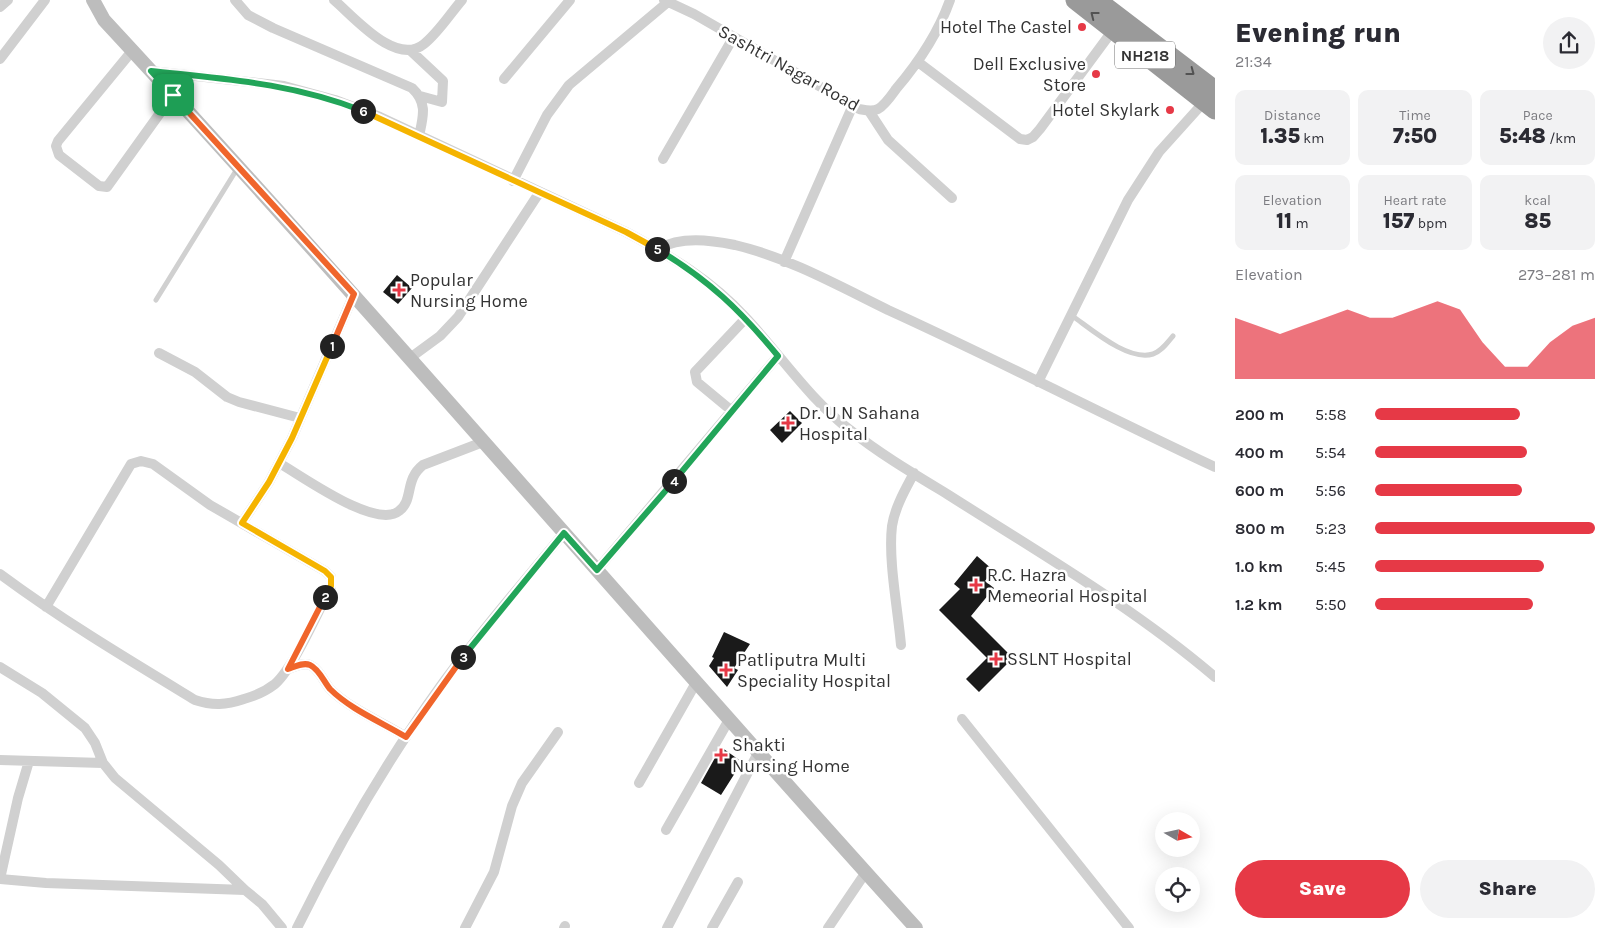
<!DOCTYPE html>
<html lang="en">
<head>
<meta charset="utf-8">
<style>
	:root { --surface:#fff; --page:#f2f2f3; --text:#2b2b33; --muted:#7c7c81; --accent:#e63946 }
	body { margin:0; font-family:Karla,sans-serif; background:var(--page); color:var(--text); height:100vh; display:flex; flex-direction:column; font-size:19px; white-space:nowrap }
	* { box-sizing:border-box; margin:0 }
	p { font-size:16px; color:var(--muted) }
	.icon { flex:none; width:28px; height:28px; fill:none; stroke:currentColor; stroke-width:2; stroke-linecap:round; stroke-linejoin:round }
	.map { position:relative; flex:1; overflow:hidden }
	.side { display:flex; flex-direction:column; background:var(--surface); width:400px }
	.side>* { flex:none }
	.needle { width:32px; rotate:99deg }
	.buttons { position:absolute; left:1155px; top:812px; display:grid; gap:10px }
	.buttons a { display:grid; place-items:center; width:45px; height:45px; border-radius:50%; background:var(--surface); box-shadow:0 5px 20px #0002; font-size:25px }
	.pin { position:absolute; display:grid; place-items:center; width:42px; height:42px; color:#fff; margin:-21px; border-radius:10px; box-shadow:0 2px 8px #0006 }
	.km { position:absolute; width:25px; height:25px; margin:-12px; border-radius:50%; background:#222; color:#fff; font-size:14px; line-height:25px; text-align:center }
	.round { display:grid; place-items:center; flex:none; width:52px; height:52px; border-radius:26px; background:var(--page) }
	.head { display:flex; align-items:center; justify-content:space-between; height:85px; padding:0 20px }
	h1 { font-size:28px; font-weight:800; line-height:38px }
	.figures { display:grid; grid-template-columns:repeat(3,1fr); gap:8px; height:85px; padding:5px 20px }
	.figures div { display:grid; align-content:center; border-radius:10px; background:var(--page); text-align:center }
	.figures b { font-size:21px; font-weight:800 }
	.figures small { font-size:14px; font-weight:400 }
	.figures p { font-size:14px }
	.chart { height:140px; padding:10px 20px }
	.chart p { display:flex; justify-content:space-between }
	.chart svg { width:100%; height:90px; margin-top:5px; fill:var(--accent); opacity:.7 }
	.button { display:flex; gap:10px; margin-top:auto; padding:10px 20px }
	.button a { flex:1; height:58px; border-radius:30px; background:var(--accent); color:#fff; font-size:20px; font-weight:800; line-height:58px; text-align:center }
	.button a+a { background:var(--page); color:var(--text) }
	ul { padding:0 20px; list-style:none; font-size:16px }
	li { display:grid; grid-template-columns:80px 60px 1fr; align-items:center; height:38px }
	li i { height:12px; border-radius:6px; background:var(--accent) }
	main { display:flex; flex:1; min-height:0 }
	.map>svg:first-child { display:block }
</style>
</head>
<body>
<main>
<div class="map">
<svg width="1215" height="928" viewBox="0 0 1215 928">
	<rect width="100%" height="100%" fill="#fff"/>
	<path fill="#1a1a1a" d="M397,275l15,13 -14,16 -15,-12z
		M790,411l12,12 -20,20 -12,-13z
		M977,556l16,14 -8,11 9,7 -23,28 42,42 -34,34 -13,-13 21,-21 -48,-48 21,-21 -6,-5z
		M724,632l26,12 -16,24 4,2 -11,17 -18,-21 5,-8 -2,-1z
		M721,747l21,15 -21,33 -20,-12z"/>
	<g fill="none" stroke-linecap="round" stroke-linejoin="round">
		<path stroke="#d0d0d0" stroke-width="5" d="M156,300l81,-131
			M1071,315c19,13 57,47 82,39 9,-3 14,-11 20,-18"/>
		<path stroke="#d0d0d0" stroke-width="10" d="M235,0l13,15 25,13 139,60c16,15 11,29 7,48
			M334,0c20,17 62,67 90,44 14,-11 26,-30 38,-44
			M664,0l30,14 165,95c6,1 13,3 19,0 7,-4 13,-13 18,-20 23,-27 42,-55 54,-89
			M0,7l8,-7
			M132,51l-74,90 -2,5 3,9 40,31 8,1 66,-92
			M411,51l32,30 -1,21 -22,-6
			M0,59l45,-59
			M918,62l102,77 7,1 6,-3 7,-8 73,-99
			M151,71l133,15 51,14 45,17 246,115c43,23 85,48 119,85 35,37 63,81 105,113 30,24 64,44 97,64 91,58 186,113 268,183
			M504,79l66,-79
			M869,111l19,29 64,58
			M663,159l70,-121
			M513,181l34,-66 22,-30 99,-83
			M658,249c23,-13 52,-9 77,-4 52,12 106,42 153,65 110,50 218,106 327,157
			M784,262l69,-157
			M159,353l36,19 32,25 12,5 61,16
			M410,358l30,-22 18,-19 81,-124
			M1038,382l90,-182 31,-48 45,-50
			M732,411l-35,-29 -2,-10 51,-54
			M279,463c23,13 97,67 120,48 15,-11 5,-31 24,-46l60,-23
			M242,523l27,-41 23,-44 62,-144
			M597,570l181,-214
			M0,574c62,46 129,86 195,126 18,6 31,5 49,-1 11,-3 22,-8 31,-15 19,-17 43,-73 56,-97v-10l-6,-6 -115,-66 -57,-41 -12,-3 -10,3 -85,143
			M901,645c-3,-35 -13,-85 -9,-119 3,-19 13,-36 22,-53
			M0,667l42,26 43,35 10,15 8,20 12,15 104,87 26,25
			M288,669c6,-2 15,-7 22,-4 9,4 14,17 20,24 20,20 52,33 76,48
			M962,719l167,209
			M0,760l103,3
			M639,783l58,-102
			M666,830l64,-112
			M0,879l46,4 199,7 17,14 20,24
			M0,879l18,-81 11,-37
			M297,928c41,-83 89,-166 143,-241 39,-54 82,-103 124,-154
			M465,928l29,-56 18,-66 10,-23 36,-51
			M564,928l1,-2
			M667,928l92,-177
			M712,928l26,-46
			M828,928l38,-56"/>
		<path stroke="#bdbdbd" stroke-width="14" d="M93,0l11,20c276,298 539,607 812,908"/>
		<path stroke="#9a9a9a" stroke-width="19" d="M1075,0l140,110
			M1097,0l118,90"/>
	</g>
	<defs><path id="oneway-chevron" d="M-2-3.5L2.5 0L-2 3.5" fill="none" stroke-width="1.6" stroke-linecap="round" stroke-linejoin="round" transform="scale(1.25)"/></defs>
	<g stroke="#525252">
		<use href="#oneway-chevron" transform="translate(1094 15) rotate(-142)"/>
		<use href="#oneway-chevron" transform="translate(1191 72) rotate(37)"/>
	</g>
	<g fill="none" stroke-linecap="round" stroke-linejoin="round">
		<g stroke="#fff" stroke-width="10">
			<path id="split-1" d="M173,95l181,199 -22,52"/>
		</g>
		<g stroke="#fff" stroke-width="10">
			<path id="split-2" d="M325,597l6,-11v-9l-6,-6 -83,-48 27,-41 23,-44 40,-92"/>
		</g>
		<g stroke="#fff" stroke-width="10">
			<path id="split-3" d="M325,597l-37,72c6,-2 15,-7 22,-4 9,4 14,17 20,24 20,20 51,33 76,48l57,-80"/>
		</g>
		<g stroke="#fff" stroke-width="10">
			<path id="split-4" d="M463,657l101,-124 33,37 77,-89"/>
		</g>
		<g stroke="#fff" stroke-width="10">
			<path id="split-5" d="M657,249c52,31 83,61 121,107l-104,125"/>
		</g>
		<g stroke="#fff" stroke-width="10">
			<path id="split-6" d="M363,111l263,121 31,17"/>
		</g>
		<g stroke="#fff" stroke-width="10">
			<path id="split-7" d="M173,95l-22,-24c74,8 141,12 212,40"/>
		</g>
		<use href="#split-1" stroke="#f0652b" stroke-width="6"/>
		<use href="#split-2" stroke="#f5b400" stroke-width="6"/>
		<use href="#split-3" stroke="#f0652b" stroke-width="6"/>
		<use href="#split-4" stroke="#22a559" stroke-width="6"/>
		<use href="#split-5" stroke="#22a559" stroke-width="6"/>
		<use href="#split-6" stroke="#f5b400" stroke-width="6"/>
		<use href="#split-7" stroke="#22a559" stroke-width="6"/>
	</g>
	<g fill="#e63946" stroke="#fff" stroke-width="2">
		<circle cx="1082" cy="27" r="5"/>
		<circle cx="1096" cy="74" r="5"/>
		<circle cx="1170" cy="110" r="5"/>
		<path d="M396.5 282.5h5v5h5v5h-5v5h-5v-5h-5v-5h5z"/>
		<path d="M785.5 415.5h5v5h5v5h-5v5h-5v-5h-5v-5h5z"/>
		<path d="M973.5 577.5h5v5h5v5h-5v5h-5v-5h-5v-5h5z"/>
		<path d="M993.5 651.5h5v5h5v5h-5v5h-5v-5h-5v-5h5z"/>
		<path d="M723.5 662.5h5v5h5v5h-5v5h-5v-5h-5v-5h5z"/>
		<path d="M718.5 747.5h5v5h5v5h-5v5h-5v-5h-5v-5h5z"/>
	</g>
	<g text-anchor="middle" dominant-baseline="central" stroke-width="5" stroke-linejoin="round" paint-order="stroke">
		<rect fill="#fff" stroke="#707070" stroke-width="1" x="1115" y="41.5" width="60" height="27" rx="4"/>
		<g font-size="16" font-weight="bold" fill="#333">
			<text x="1145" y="55">NH218</text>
		</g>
		<g font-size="18" fill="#333" stroke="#fff" text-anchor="start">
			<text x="1072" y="27" text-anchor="end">Hotel The Castel</text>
			<text x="1086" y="64" text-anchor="end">Dell Exclusive<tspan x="1086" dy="21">Store</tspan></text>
			<text x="1160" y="110" text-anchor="end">Hotel Skylark</text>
			<text x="410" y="280">Popular<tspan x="410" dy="21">Nursing Home</tspan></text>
			<text x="799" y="413">Dr. U N Sahana<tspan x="799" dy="21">Hospital</tspan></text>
			<text x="987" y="575">R.C. Hazra<tspan x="987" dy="21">Memeorial Hospital</tspan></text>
			<text x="1007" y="659">SSLNT Hospital</text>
			<text x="737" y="660">Patliputra Multi<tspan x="737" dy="21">Speciality Hospital</tspan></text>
			<text x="732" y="745">Shakti<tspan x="732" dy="21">Nursing Home</tspan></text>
		</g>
		<g font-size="18" fill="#333" stroke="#fff">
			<text transform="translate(789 68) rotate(29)">Sashtri Nagar Road</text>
		</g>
	</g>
</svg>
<div class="buttons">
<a><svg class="needle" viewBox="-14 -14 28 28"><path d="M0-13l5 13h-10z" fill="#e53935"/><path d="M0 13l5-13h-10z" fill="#7c7c81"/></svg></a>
<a><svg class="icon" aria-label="locate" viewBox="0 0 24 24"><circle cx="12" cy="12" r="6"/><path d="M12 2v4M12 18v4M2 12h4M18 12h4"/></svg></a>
</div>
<div class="pin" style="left:173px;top:95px;background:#1e9e55"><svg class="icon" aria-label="arrive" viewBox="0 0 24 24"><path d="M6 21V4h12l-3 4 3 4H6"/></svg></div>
<b class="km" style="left:332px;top:346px">1</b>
<b class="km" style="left:325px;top:597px">2</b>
<b class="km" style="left:463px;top:657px">3</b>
<b class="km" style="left:674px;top:481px">4</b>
<b class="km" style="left:657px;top:249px">5</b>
<b class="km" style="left:363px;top:111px">6</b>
</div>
<section class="side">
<div class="head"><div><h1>Evening run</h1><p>21:34</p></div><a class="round"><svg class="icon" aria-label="share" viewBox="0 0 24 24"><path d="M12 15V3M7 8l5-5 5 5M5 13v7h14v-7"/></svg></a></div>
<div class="figures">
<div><p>Distance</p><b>1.35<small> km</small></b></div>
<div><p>Time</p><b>7:50</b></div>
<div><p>Pace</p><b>5:48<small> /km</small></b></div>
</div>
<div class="figures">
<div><p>Elevation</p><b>11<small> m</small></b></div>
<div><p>Heart rate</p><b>157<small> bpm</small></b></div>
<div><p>kcal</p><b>85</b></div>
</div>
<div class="chart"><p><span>Elevation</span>273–281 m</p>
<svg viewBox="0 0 160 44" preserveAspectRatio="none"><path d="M0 44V14L10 18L20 22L30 18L40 14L50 10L60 14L70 14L80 10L90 6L100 10L110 26L120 38L130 38L140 26L150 18L160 14V44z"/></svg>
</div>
<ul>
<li><b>200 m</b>5:58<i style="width:66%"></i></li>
<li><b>400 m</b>5:54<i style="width:69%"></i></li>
<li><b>600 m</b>5:56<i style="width:67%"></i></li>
<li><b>800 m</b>5:23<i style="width:100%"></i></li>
<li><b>1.0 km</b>5:45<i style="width:77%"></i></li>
<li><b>1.2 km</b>5:50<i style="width:72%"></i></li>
</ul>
<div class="button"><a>Save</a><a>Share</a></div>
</section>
</main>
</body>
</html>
